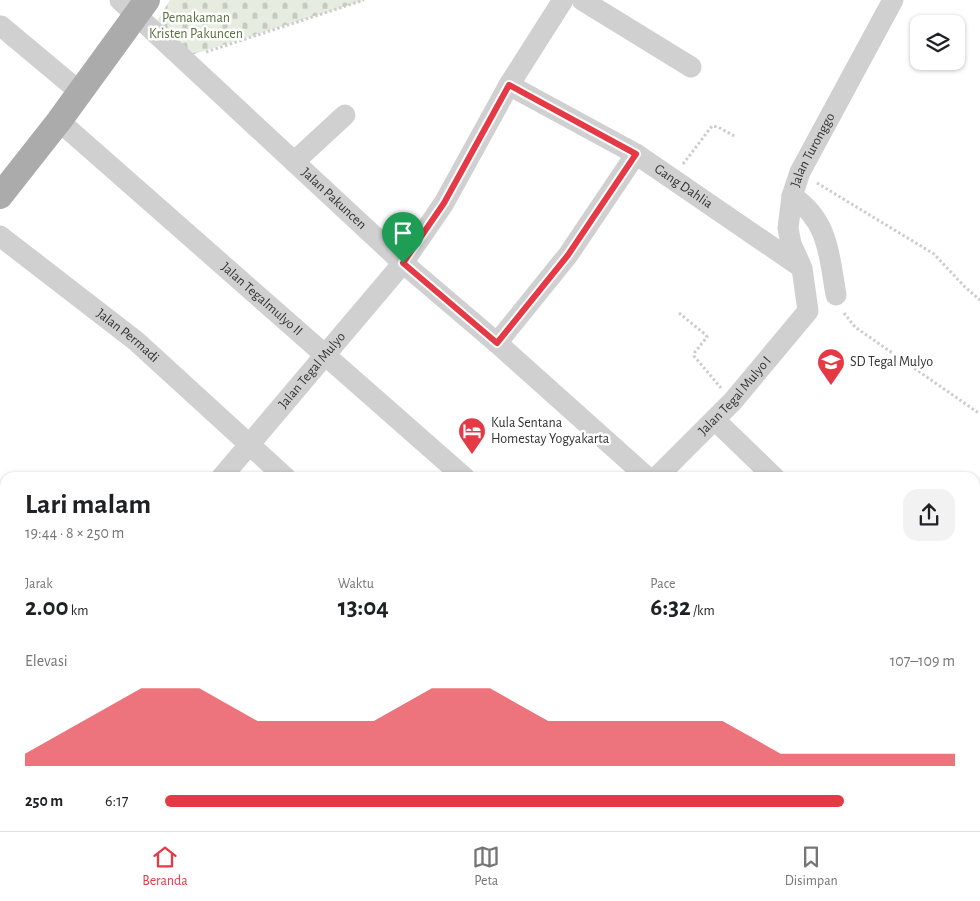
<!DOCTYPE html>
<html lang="id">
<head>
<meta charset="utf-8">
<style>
	:root { --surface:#fff; --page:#f2f2f2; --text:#202124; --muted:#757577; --line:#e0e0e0; --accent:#e63946 }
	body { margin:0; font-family:"Alegreya Sans",sans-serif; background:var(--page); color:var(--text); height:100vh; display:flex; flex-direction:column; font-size:19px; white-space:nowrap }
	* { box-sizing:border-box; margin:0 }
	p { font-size:16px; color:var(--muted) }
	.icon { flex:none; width:28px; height:28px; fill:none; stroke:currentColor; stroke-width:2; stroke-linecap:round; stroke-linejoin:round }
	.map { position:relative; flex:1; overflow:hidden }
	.drawer { position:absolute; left:0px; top:472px; width:980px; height:359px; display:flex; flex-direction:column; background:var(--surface); border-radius:15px 15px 0 0; box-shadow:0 1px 4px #0004 }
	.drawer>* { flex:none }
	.fabs { position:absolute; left:910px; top:15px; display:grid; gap:10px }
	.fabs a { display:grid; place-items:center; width:55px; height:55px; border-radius:10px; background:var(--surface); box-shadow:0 1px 4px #0004; font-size:25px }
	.pin { position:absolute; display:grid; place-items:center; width:42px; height:42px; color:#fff; margin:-51px -21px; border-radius:50% 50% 50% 0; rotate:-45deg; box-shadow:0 0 5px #0007 }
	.pin .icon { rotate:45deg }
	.round { display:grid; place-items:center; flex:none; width:52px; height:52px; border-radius:15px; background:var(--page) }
	.headline { display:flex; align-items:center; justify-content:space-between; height:85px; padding:0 25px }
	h1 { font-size:28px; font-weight:700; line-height:38px }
	.metrics { display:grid; grid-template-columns:repeat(3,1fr); gap:8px; height:85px; padding:5px 25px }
	.metrics div { display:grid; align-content:center }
	.metrics b { font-size:25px; font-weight:700 }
	.metrics small { font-size:14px; font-weight:400 }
	.metrics p { font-size:14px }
	.chart { height:140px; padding:10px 25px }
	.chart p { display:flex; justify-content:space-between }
	.chart svg { width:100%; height:90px; margin-top:5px; fill:var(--accent); opacity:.7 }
	ul { padding:0 25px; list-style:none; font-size:16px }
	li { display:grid; grid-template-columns:80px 60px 1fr; align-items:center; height:38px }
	li i { height:12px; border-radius:6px; background:var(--accent) }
	.tab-bar { display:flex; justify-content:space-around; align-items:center; height:70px; border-top:1px solid var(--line); background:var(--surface); font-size:14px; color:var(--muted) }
	.tab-bar a { display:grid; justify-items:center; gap:2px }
	.tab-bar .current { color:var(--accent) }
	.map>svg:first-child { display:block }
</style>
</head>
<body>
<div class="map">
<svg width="980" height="831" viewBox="0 0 980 831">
	<defs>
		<pattern id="cemetery-stones" width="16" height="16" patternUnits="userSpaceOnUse" patternTransform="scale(1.25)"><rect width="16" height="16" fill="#e6ecdf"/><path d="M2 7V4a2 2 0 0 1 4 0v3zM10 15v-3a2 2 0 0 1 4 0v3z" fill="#c6cbc0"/></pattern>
	</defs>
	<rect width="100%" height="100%" fill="#fff"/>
	<path fill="url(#cemetery-stones)" d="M170,0h195l-177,56 -33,-32z
		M217,826h104l-3,5h-92z"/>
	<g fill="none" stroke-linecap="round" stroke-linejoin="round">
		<path stroke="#cdcdcd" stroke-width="3" stroke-dasharray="2.5 2.5" stroke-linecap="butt" d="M206,52l158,-52
			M683,164l29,-38 6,1 18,10
			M817,183l117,71 31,33 15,13
			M679,313l27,22 1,2 -12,15 -1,4 27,32
			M844,313l11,14 125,87
			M975,803l5,2
			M403,826l7,5
			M602,826l5,5
			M360,831l3,-5"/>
		<g stroke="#d0d0d0" stroke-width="21">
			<path id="s1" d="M120,0l283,263 94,80 151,135"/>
			<path d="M582,0l109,67"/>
			<path d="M1,26l79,66"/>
			<path id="s2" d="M509,85l127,69 165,113"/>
			<path id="s3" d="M59,121l406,357"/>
			<path d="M294,162l51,-47"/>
			<path d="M792,196c37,25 37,59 44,99"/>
			<path id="s4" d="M0,236l136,105 150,137"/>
			<path d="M497,343l71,-88 68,-101"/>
			<path d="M715,420l60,58"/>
			<path id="s5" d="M221,478l182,-215 41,-60 65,-118 54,-85"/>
			<path id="s6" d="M656,478l77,-77 75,-90 -6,-43 -11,-24 -3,-16 4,-32 8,-24 93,-172"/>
			<path d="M0,500l5,4"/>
			<path d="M0,529l5,-5"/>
			<path d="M975,671l5,4"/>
			<path d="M975,738l5,-6"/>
			<path d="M0,743l5,-8"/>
			<path d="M770,826l3,5"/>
			<path d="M191,831v-5"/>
			<path d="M655,831l3,-5"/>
			<path d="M884,831l5,-5"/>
		</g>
		<path stroke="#ababab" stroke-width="26" d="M0,196l59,-75 88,-121"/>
	</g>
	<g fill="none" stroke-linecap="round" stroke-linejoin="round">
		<g stroke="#fff" stroke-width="10">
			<path id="route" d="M509,85l127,69 -68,101 -71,88 -94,-80 41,-60z"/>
		</g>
		<use href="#route" stroke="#e63946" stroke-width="6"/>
	</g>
	<defs>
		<g id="school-pin" transform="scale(1.4375)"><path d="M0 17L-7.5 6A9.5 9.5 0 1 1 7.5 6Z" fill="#e63946" stroke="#fff"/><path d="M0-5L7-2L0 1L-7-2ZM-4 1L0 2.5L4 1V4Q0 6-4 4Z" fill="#fff"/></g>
		<g id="hotel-pin" transform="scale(1.4375)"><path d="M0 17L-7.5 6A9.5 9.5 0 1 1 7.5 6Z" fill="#e63946" stroke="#fff"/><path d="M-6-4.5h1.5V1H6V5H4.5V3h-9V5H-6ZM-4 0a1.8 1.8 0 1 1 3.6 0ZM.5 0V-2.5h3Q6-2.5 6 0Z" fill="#fff"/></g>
	</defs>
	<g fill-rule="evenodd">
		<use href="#school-pin" x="831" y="362"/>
		<use href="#hotel-pin" x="472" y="431"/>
	</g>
	<g text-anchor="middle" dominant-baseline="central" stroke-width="5" stroke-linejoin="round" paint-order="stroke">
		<g font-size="14" fill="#56703f" stroke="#fff">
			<text x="196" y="18">Pemakaman<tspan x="196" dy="16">Kristen Pakuncen</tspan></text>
		</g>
		<g font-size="14" fill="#333" stroke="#fff">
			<text stroke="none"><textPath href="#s6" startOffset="395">Jalan Turonggo</textPath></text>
			<text stroke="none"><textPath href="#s2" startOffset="202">Gang Dahlia</textPath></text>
			<text stroke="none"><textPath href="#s1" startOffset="292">Jalan Pakuncen</textPath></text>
			<text stroke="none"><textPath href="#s3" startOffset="270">Jalan Tegalmulyo II</textPath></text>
			<text stroke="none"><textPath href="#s4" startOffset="162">Jalan Permadi</textPath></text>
			<text stroke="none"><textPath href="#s5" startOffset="141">Jalan Tegal Mulyo</textPath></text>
			<text stroke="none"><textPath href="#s6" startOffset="114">Jalan Tegal Mulyo I</textPath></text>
		</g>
		<g font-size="14" fill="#333" stroke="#fff" text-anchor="start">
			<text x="850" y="362">SD Tegal Mulyo</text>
			<text x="491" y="423">Kula Sentana<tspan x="491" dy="16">Homestay Yogyakarta</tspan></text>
		</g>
	</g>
</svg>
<div class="fabs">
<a><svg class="icon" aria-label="layers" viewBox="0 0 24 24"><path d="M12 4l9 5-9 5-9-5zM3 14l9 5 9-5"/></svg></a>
</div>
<div class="pin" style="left:403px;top:263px;background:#1e9e55"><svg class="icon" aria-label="arrive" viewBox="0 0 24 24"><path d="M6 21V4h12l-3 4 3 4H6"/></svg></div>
<section class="drawer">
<div class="headline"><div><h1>Lari malam</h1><p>19:44 · 8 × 250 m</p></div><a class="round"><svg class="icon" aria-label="share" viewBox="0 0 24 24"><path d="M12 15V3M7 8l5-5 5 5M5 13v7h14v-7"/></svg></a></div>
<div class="metrics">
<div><p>Jarak</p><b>2.00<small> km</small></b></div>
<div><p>Waktu</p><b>13:04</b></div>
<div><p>Pace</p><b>6:32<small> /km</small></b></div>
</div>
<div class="chart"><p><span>Elevasi</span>107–109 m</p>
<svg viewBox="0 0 160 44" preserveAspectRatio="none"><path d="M0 44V38L10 22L20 6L30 6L40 22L50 22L60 22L70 6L80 6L90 22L100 22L110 22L120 22L130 38L140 38L150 38L160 38V44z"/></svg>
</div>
<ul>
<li><b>250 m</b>6:17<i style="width:86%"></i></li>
</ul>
</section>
</div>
<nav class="tab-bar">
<a class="current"><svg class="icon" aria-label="home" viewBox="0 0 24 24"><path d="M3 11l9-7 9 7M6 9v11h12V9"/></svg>Beranda</a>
<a><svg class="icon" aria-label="map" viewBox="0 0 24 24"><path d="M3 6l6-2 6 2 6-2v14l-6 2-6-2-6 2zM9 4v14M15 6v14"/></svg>Peta</a>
<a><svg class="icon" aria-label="saved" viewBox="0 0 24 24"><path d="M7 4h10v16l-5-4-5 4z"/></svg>Disimpan</a>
</nav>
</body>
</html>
